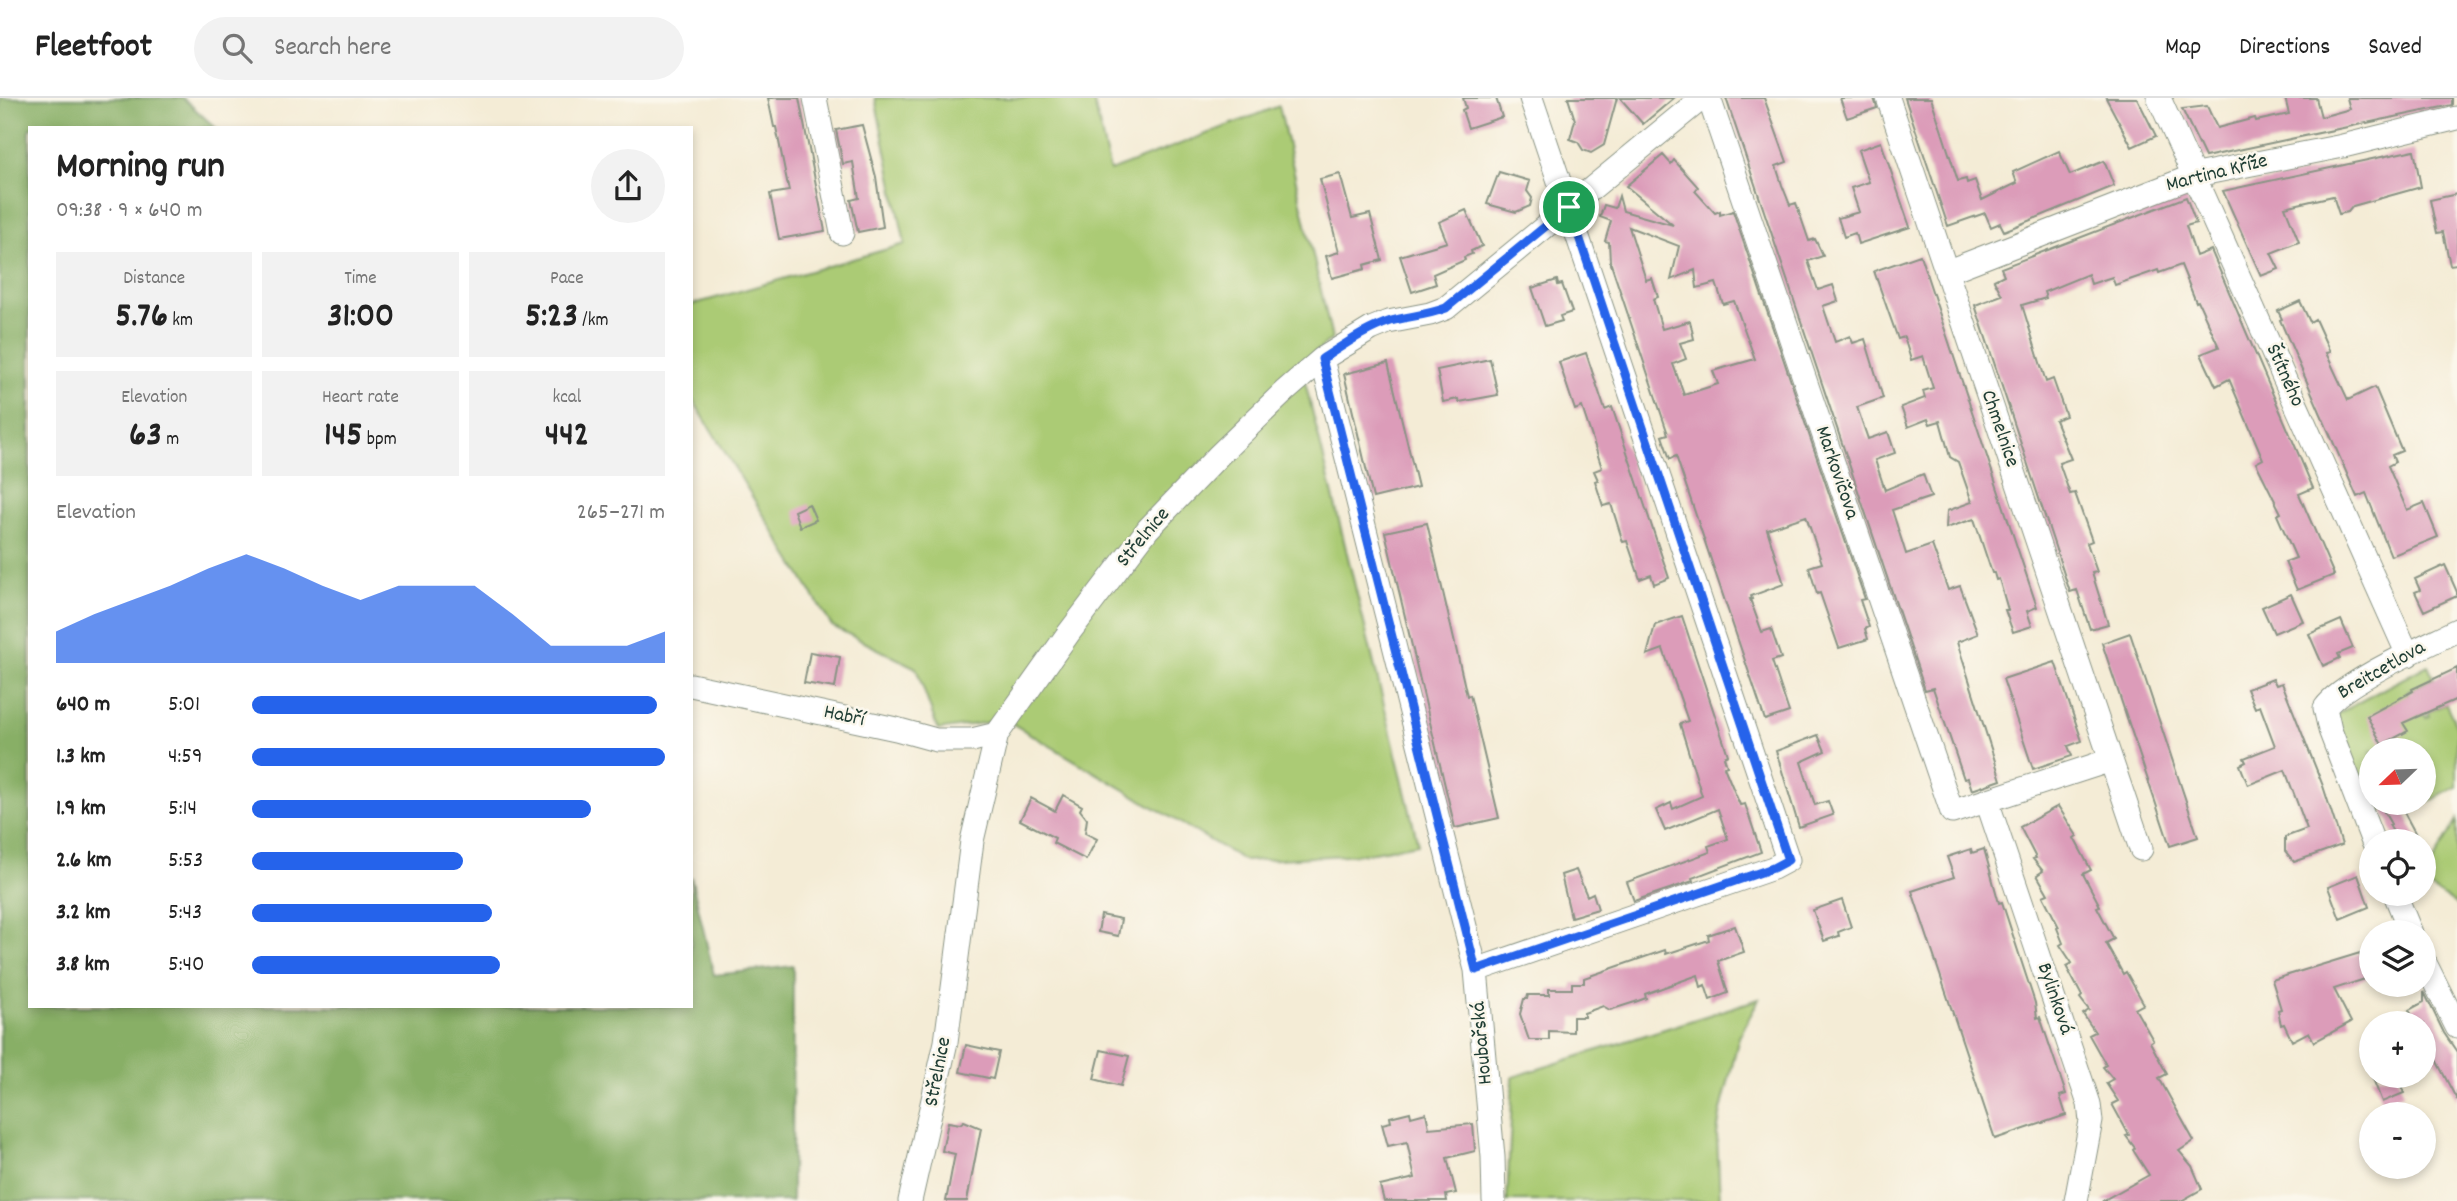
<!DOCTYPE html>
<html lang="en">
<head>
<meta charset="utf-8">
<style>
	:root { --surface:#fff; --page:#f2f2f2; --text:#222; --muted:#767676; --line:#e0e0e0; --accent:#2563eb }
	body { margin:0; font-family:Dekko,sans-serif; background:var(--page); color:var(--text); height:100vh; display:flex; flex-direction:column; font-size:26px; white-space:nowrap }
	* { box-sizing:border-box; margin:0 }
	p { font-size:23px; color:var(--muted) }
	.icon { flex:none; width:38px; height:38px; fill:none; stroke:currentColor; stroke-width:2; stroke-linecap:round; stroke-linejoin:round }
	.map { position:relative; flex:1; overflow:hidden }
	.panel { position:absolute; left:28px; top:28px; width:665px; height:882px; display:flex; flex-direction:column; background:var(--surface); border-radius:0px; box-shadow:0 4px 10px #0003 }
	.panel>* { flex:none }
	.needle { width:46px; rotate:247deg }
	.buttons { position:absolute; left:2359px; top:640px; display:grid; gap:14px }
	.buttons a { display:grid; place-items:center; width:77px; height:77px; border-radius:50%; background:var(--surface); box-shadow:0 4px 10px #0003; font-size:35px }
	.pin { position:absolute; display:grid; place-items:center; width:60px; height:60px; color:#fff; margin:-30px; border:4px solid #fff; border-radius:50%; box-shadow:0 2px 7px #0007 }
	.round { display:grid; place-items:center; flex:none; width:74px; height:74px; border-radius:37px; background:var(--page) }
	.summary { display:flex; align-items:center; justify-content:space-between; height:119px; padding:0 28px }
	h1 { font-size:38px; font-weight:700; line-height:52px }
	.stats { display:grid; grid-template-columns:repeat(3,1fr); gap:10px; height:119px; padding:7px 28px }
	.stats div { display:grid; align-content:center; border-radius:0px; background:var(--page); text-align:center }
	.stats b { font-size:35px; font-weight:700 }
	.stats small { font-size:19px; font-weight:400 }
	.stats p { font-size:19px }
	.chart { height:196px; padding:14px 28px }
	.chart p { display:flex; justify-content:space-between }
	.chart svg { width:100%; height:126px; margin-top:7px; fill:var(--accent); opacity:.7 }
	ul { padding:0 28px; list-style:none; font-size:23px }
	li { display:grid; grid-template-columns:112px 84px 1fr; align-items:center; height:52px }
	li i { height:18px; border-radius:9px; background:var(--accent) }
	header { display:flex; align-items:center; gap:42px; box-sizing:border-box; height:98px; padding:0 35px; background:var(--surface); border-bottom:2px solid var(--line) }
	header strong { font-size:33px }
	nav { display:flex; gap:38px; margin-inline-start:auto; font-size:24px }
	.search { width:490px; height:63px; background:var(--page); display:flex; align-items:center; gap:18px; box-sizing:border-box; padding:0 24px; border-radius:38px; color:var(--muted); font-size:26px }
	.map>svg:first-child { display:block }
</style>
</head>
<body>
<header>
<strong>Fleetfoot</strong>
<div class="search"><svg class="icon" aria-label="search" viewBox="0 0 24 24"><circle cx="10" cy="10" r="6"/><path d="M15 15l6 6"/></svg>Search here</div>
<nav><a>Map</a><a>Directions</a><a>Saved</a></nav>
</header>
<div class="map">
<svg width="2457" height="1103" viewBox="0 0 2457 1103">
	<rect width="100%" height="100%" fill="#fbf7ec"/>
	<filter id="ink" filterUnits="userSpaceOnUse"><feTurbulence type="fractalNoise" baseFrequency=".0143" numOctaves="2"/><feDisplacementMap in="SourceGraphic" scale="14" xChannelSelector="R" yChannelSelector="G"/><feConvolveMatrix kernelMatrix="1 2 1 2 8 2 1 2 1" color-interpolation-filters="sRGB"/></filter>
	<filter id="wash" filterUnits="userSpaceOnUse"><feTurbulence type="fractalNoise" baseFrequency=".00686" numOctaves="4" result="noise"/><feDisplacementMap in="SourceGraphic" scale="28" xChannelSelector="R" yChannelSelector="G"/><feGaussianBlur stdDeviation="1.57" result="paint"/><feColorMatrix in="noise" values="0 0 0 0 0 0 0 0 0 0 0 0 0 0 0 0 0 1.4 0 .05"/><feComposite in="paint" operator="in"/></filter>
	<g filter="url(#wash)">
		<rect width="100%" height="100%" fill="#f4ecd6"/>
		<path fill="#abcb74" stroke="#658454" stroke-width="2" fill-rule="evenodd" d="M875,0h218l17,73 169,-65 53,233 -31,26 117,479 -56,10 -117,7 -232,-137 -17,-3 -58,9 -22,-62 -84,-42 -141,-229v-92l214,-61z
			M2428,567l6,13 -27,14 12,24 5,-2 2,3 4,-1 -2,-4 18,-8 11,23v60l-51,27 -7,-11 -28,13 -36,-101zM2371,653h53v52h-53z
			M2457,722v85l-33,-21v-6z
			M1759,901l-20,38 -19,78 -3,20 3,66h-213l6,-124z"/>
		<path fill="#88af66" stroke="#54764d" stroke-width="2" d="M0,0h183l33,30h-186v878h661v-129l23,98 79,-9 -1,235h-792z"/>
		<g id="blocks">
			<path fill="#dc9cb9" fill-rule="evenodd" d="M768,0h31l26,133 -46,8 -9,-45 19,-3 -13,-64h-2z
				M1463,0h33l6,19 -34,11 -6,-18 4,-2z
				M1568,0h49l-13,47 -13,8 -8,-3 -5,-8 -8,-3 5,-19z
				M1620,0h54l-31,26z
				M1726,0h38l23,64 -11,4 6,19 8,20 6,-2 13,38 6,-2 8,17 -15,5 10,29 15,-5 5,16 -15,5 12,36 15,-6 3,7 12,-4 18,59 -26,9 11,32 20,-7 7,21 -20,7 10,30 38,-16 8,23 -39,13 14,44 26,-9 16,45 12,-4 18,48 -21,8 44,138 -29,10 -4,-12 -4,1 -31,-91 -8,2z
				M1840,0h34l3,10 -30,10z
				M1905,0h26l27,83 8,-2 1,4 8,-3 7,20 35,-17 -4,-11 46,-21 11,24 34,-14 10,25 -110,45 -4,-8 -9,4 -6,-14 -37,13z
				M2106,0h31l19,38 -24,11z
				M2285,0h31l5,19 29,-8 -3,-11h105v7l-247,52 -23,-48 25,-3 10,22 38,-10 1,3 33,-7z
				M862,27l14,52 7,50 -25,5 -7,-32 8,-2 -6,-36 -10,2 -7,-34z
				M1881,44l29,85 -52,17 -3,-11 -11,4 -6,-19 21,-6 -8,-24 18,-6 -11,-32z
				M2414,52l7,37 -68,19 -5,6 -9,2 -6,-18 -48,11 14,35 -28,11 8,16 -18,7 -38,-85z
				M1663,57l8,9 3,-4 24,27 -3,4 20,22 5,-2v4l13,-4 132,388 -5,1 9,27 -4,2 3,10 -29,9 -19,-55 -3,1 -8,-27 13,-4 -16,-47 -39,13 17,55 -33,12 1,3h-2l12,33 9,-3 10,29 -9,3 17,51 -24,8 -89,-264 -6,3 -8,-23 6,-2 -58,-173 -1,-19 -4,-1 6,-20 -11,-4 4,-12 11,3 4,-12 4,15 50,14 -47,-39zM1629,129l50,19 -8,34 24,-10 2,18 19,-5 7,21 11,-3 21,58 -42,12 5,13 -34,11 -11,-31 13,-5 -6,-16 14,-4 -4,-18 -28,8 -9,-30 5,-2 -6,-19 -6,2z
				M1499,74l31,9 -3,10 5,7 -2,8 -14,6 -29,-8z
				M1340,76l12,44 18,-4 12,46 -18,5 1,4 -33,9 -6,-22 13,-4 -19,-73z
				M2457,96v70l-7,1 -7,-33 -6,1 -7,-33z
				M2186,99l10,26 -10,3 10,30 15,-6 102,238 -14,6 35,81 -37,15 -12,-28 11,-4 -19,-43 4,-2 -25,-50 7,-4 -34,-80 -13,7 -15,-32 18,-7 -21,-46 -2,1 -15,-37 -22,8 -1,-3 -43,15 -3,-8 -21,7 -3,-10 -44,18 2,6 -24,7 24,77 7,-3 13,37 -11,4 16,39 -12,4 11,31 5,-1 17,48 -5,2 10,29 -5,1 16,51 -18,5 -13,-39 -7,2 -95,-287 27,-10 -8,-15 10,-5 -3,-7z
				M1466,112l16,36 -11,5 1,3 -8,3 1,3 -32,14 3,10 -24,8 -12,-36 47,-14 -8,-20z
				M1920,157l117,352 -10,4 5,15 -19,6 -8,-22h3l-9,-31 -3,1 -2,-7h-2l-18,-54 -28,9 1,-17 25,-9 -14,-40 -8,-5 -10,-36 -10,3 -2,-5 -20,8 -7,-20 24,-9 -2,-7 10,-3 -10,-32 -12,4 -7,-23 -6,2 -24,-68z
				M1557,182l1,5 4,-1 10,28 -12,4 2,5 -17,5 -13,-38z
				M2300,203l10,21 5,-3 15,33 -4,1 22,47 27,-13 27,64 -10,4 3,7 -7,4 19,44 17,-7 14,34 -47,19 -25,-63 -9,4 -77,-177 2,-1 -4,-8z
				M1586,255l19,57 7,-3 57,171 -15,6 -3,-9 -11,4 -13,-38 -4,1 -12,-38 -8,2 -8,-25 3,-1 -4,-9 8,-3 -20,-61 -7,3 -16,-48z
				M1490,261l8,36 -39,7 -1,-3 -15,3 -6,-32z
				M1388,265l30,124 -45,11 -29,-124z
				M809,406l7,16 -16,7 -6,-16z
				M1427,425l40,173 3,-1 29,123 -44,10 -70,-296z
				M2445,467l12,27v4l-33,15 -9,-19 5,-2 -5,-11z
				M2291,496l12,27 -29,12 -12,-26z
				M1682,518l46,139 -4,2 3,9 -3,1 16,38 5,-1 16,48 -69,26 1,3 -59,20 -7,-19 83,-30 -2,-6 20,-7 -10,-30 -53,22 -9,-21 15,-7 2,6 29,-13 -22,-72 8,-3 -25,-72 -16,6 8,-30z
				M2341,522l12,28 -15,6 2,4 -17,8 -14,-32z
				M2130,535l68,204 -28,9 -68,-203z
				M810,554l30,5 -5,31 -31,-5z
				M2055,564l27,79 -14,5 4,10 -39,13 -30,-90z
				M2457,570v31l-54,24 5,8 -26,14 -15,-29 46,-25 -1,-2z
				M2273,581l3,6 6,-2 41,103 19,59 -48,17 -9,-11v-14l22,-8 -22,-59 -37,15 -8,-20 6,-3 -2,-4 31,-12 -15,-40 -5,2 -8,-19z
				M1818,637l7,16 -24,11 14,43 13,-4 5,14 -34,12 -23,-76z
				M1063,697l19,11 -2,4 7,9 -2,14 12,6 -11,21 -33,-17 2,-5 -35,-18 11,-22 24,13z
				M2399,705l21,39h-21l-10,-17 2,-1 -7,-12z
				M2058,708l19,30 -3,2 17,32 -8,4 17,32 -3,1 17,32 -8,4 17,31 3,-2 18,32 -9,5 18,31 -3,2 17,32 -8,4 35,63 -15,10 13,15 10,23 -21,12h-79l47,-26 -16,-25 2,-2 -9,-12 3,-1 -17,-31 6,-3 -12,-18 7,-4 -10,-12 3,-2 -17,-30 6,-3 -12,-18 6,-4 -9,-12 2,-2 -16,-30 6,-3 -12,-18 3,-2 -6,-15 2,-1 -16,-31 5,-2 -11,-19 6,-4 -10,-12 3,-1 -16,-31z
				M1971,751l1,4 12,-4 15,54 3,-1 33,101 2,15 3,-1 26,77 -6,2 6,19 -71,24 -83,-248 42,-14 -7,-20z
				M1576,772l11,26 6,-3 5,16 -27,8 -10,-42z
				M2358,777l11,32 -29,12 -12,-32z
				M1842,802l9,27 -13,5 1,4 -15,5 -11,-31z
				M1101,817l20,4 -3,17 -20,-4z
				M1735,828l9,26 -26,9 10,32 -18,7 -5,-15 -4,2 -3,-12 -53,19 1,4 -11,4 -25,8 -7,-4 -19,7v4h-11v15l-24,-1v9h-20l-9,-26 4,-15h3l1,-4h21v-6h23v-6h12v-5l81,-28 1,4 43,-14 -1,-5z
				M2360,855l8,25 -34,11 17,33 -37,20 -5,-10 -17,9 -8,-17 -3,1 -3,-15 3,-1 -9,-29z
				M2424,894l20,41 13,19v48l-33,-63v-13h-7l-8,-14 15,-8z
				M966,947l33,7 -6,27 -33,-7z
				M1101,952l28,6 -8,30 -27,-7z
				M2372,978h25l7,17 -22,9z
				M1410,1014l1,5 15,-4 3,15 44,-4 2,27 -28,7 9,35 -10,2 1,6h-63l-4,-15 35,-8 -8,-36 -19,4 -6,-22 9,-2 -1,-5z
				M964,1023l17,7 -14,73h-21l9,-47 -13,-3 6,-29 12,2z"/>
		</g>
	</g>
	<g filter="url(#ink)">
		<use href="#blocks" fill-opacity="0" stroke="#8a9485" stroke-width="2"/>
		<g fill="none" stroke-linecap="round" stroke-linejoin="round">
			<g stroke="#8a9485" stroke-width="25">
				<path id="minor" d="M815,0l27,135
					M1709,0l243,714 159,-52
					M1888,0l253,751
					M2159,0l249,557
					M1946,174l250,-97 147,-29 114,-28
					M1322,261l154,611 17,187 1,44
					M691,587l205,44 40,11h36l25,-6
					M1987,703l102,303 2,17 -15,80
					M2373,744l-43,-112 -5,-22c18,-26 101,-62 132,-78
					M2395,796l16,39
					M2424,863l33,66
					M1476,872l297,-102 15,-8 -257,-762
					M910,1103l36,-159 26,-201 25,-107 71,-100 80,-105 71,-74 65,-63 38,-33 49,-30 17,-7 42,-8 16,-6 256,-210"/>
			</g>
			<use href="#minor" stroke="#fff" stroke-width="23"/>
		</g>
	</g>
	<g fill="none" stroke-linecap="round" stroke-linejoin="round" filter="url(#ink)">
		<g stroke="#fff" stroke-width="14">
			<path id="route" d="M1569,109l219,653 -15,8 -297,102 -154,-611c22,-14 44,-30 69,-38 19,-5 37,-6 55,-13z"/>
		</g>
		<use href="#route" stroke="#2563eb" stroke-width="9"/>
	</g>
	<g text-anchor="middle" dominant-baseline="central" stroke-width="5" stroke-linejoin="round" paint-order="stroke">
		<g font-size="21" fill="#1f3d34" stroke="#fbf7ec">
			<text transform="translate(2217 76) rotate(-14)">Martina Kříže</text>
			<text transform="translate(2284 278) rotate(66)">Štítného</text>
			<text transform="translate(1999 331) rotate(71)">Chmelnice</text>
			<text transform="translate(1836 375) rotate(71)">Markovičova</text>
			<text transform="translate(1144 440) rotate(-50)">Střelnice</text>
			<text transform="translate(2382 573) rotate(-30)">Breitcetlova</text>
			<text transform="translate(844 619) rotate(12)">Habří</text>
			<text transform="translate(2054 901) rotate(71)">Bylinková</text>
			<text transform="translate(1483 945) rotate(-95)">Houbařská</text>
			<text transform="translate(939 974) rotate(-79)">Střelnice</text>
		</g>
	</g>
</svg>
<div class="buttons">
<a><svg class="needle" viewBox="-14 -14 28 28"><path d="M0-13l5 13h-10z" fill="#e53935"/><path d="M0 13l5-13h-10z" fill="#767676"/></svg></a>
<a><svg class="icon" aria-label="locate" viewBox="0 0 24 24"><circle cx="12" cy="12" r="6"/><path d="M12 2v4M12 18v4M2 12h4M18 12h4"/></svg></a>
<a><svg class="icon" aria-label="layers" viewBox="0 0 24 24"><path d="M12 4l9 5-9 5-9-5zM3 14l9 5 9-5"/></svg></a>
<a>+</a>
<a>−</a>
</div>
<div class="pin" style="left:1569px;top:109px;background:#1e9e55"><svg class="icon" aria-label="arrive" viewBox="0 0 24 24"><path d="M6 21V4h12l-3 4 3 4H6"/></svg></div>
<section class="panel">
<div class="summary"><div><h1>Morning run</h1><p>09:38 · 9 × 640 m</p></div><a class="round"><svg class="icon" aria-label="share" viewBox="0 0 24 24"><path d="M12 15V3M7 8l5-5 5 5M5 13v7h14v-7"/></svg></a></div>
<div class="stats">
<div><p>Distance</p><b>5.76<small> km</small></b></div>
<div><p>Time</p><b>31:00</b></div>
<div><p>Pace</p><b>5:23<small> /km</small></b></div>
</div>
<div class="stats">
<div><p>Elevation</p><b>63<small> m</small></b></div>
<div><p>Heart rate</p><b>145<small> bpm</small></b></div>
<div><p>kcal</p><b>442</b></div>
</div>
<div class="chart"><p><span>Elevation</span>265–271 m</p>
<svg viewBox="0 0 160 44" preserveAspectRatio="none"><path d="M0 44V33L10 27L20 22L30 17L40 11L50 6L60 11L70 17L80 22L90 17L100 17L110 17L120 27L130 38L140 38L150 38L160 33V44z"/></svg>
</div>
<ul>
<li><b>640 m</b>5:01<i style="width:98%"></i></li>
<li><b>1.3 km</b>4:59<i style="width:100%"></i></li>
<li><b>1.9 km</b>5:14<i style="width:82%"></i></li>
<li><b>2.6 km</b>5:53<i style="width:51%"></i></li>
<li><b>3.2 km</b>5:43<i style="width:58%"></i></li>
<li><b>3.8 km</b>5:40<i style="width:60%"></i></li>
</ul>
</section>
</div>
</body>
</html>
